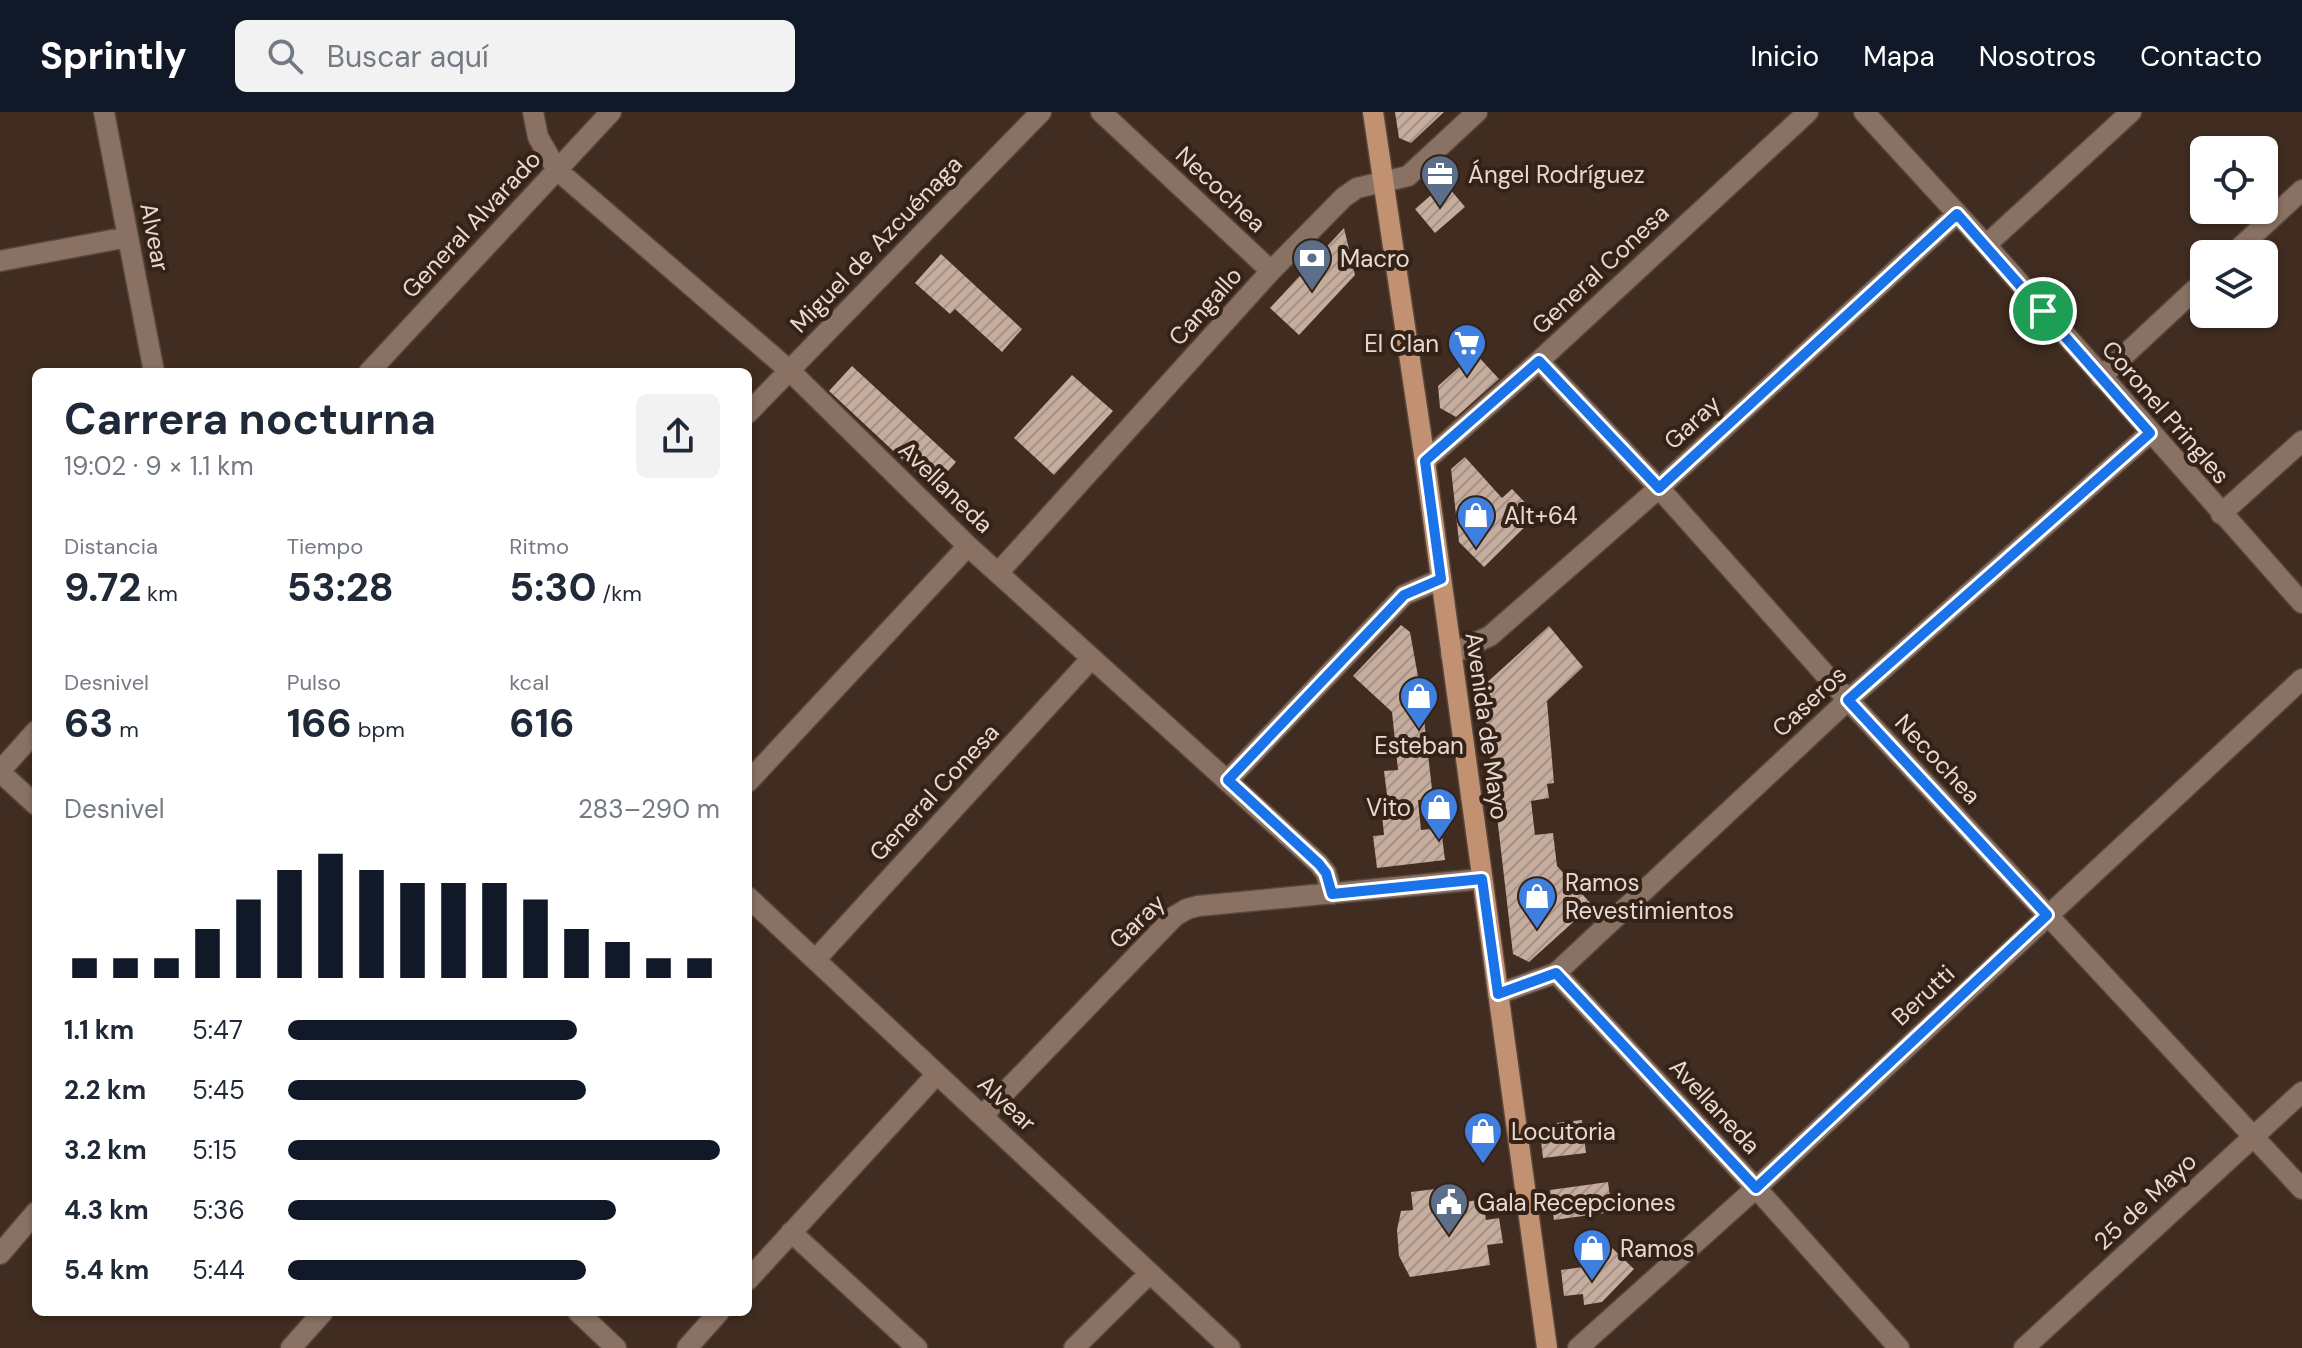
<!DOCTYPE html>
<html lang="es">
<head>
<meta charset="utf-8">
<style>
	:root { --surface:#fff; --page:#f2f2f3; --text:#1f2937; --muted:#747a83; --accent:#111827 }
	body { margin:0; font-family:"DM Sans",sans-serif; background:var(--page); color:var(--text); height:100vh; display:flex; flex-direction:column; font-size:30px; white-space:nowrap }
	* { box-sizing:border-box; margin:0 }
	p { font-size:26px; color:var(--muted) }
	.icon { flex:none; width:44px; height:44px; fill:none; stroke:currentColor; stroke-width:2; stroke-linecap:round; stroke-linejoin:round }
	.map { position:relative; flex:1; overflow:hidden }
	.sheet { position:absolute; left:32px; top:256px; width:720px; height:948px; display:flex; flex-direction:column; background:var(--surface); border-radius:12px; box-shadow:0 2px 6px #0004 }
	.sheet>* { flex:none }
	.controls { position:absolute; left:2190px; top:24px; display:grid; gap:16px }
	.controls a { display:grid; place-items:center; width:88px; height:88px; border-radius:12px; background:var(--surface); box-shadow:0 2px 6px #0004; font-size:40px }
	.pin { position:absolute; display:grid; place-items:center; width:68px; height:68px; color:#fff; margin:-34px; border:4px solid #fff; border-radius:50%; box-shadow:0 2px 8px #0007 }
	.round { display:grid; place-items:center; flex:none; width:84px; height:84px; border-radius:12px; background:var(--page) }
	.summary { display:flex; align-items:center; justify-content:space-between; height:136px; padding:0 32px }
	h1 { font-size:44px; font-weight:700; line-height:60px }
	.metrics { display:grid; grid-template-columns:repeat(3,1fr); gap:12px; height:136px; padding:8px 32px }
	.metrics div { display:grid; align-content:center }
	.metrics b { font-size:40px; font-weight:700 }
	.metrics small { font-size:22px; font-weight:400 }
	.metrics p { font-size:22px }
	.chart { height:224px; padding:16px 32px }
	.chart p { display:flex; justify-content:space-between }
	.chart svg { width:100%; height:144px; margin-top:8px; stroke:var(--accent); stroke-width:6 }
	ul { padding:0 32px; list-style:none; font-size:26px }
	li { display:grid; grid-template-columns:128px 96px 1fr; align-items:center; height:60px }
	li i { height:20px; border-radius:10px; background:var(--accent) }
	header { display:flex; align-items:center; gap:48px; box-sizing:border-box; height:112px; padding:0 40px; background:var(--accent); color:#fff }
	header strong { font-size:38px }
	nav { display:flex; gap:44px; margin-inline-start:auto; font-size:28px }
	.search { width:560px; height:72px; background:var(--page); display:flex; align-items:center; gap:20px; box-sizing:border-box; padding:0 28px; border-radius:12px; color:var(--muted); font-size:30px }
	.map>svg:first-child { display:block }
</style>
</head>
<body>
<header>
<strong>Sprintly</strong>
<div class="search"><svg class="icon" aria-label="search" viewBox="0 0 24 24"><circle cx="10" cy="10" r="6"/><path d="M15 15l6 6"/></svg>Buscar aquí</div>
<nav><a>Inicio</a><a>Mapa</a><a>Nosotros</a><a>Contacto</a></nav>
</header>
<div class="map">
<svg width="2302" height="1236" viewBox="0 0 2302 1236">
	<defs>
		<pattern id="building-hatch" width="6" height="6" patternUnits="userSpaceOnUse" patternTransform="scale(2)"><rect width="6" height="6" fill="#c5ac9d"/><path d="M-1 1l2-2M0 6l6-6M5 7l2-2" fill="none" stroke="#a59186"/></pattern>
	</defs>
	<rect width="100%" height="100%" fill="#402c20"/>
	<path fill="url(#building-hatch)" d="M1395,0h49l-33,31 -12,-5z
		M1445,71l20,24 -30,26 -20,-24z
		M1344,116l11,47 -56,60 -29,-27z
		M941,142l81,75 -20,23 -47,-43 -5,5 -35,-31z
		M1475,241l24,26 -43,38 -16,-9 -2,-22z
		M852,254l104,96 -23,26 -104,-97z
		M1072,263l41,36 -59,64 -40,-37z
		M1465,345l37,41 10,-9 25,26 -53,52 -25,-25 -8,-73z
		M1401,513l9,7 11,61 12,105 -15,2 3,30 20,-2 4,32 -68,8 -4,-32 11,-1 -3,-31 7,-1 -4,-32 14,-1 -6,-58 -39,-36z
		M1549,514l34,41 -36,34 7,82 -7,1 2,14 -18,3 4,34 18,-2 4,33 35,39 -63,57 -16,-8 -31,-267z
		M1582,1008l4,33 -43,5 -4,-33z
		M1608,1070l4,30 -58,8 -4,-30z
		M1459,1074l2,17 22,-4 3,21 13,-2 4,25 -16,2 3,20 -80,12 -11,-21 -2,-26 4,-19 12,-1 -2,-18z
		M1610,1134l24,23 -32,33 -18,3 -1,-11 -19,2 -3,-26 30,-4z"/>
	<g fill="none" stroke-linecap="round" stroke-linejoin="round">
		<g stroke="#58473d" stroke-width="23">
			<path id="minor" d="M104,0l50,260
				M533,0l5,25 19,33 232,200 179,176 351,318 7,9 6,21
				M1101,0l170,159
				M1864,0l122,133 316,358
				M1986,133l145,-133
				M2233,142l69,-64
				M0,149l128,-24
				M1539,249l120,127 189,212 454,489
				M369,260l242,-260
				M2101,265l103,-96
				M748,301l293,-301
				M1425,349l114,-100 269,-249
				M2221,402l81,-73
				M998,461l273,-302 73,-74 13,-9 51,-12 69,-64
				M1451,542l39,-18 169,-148 298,-274
				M0,659l36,-40
				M0,660l36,33
				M1228,668l176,-185 37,-16
				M748,670l220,-236
				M748,785l482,451
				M816,847l275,-300
				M1556,861l200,215 143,160
				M1498,882l58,-21 292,-273 302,-267
				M983,1003l192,-199 12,-7 11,-3 284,-27
				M791,1120l126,116
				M0,1142l36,-42
				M748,1168l189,-206
				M578,1200l38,36
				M291,1236l32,-36
				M687,1236l32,-36
				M1074,1236l76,-75
				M1578,1236l178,-160 546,-509
				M2024,1236l278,-256"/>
		</g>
		<g stroke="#58473d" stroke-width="23">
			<path id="major" d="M1373,0l52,349 122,887"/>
		</g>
		<use href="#minor" stroke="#897264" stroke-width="20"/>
		<use href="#major" stroke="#c19172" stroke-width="20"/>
	</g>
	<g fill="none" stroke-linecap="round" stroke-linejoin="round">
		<g stroke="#fff" stroke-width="16">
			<path id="route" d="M1957,102l193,219 -302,267 199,215 -291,273 -200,-215 -58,21 -16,-115 -150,15 -6,-21 -7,-9 -91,-84 176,-185 37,-16 -16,-118 114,-100 120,127z"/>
		</g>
		<use href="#route" stroke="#1a73e8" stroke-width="10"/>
	</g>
	<defs>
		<g id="office-pin" transform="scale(2)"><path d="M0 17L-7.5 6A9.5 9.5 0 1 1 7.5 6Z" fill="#5c6f8a" stroke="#352216"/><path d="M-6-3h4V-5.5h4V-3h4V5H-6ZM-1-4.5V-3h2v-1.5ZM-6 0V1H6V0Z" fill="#fff"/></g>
		<g id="bank-pin" transform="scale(2)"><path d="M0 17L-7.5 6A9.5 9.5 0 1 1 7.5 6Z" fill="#5c6f8a" stroke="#352216"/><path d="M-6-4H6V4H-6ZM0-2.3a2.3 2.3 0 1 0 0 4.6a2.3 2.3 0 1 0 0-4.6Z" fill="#fff"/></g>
		<g id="supermarket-pin" transform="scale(2)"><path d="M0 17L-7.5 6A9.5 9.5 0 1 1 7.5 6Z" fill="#3f7fe0" stroke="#352216"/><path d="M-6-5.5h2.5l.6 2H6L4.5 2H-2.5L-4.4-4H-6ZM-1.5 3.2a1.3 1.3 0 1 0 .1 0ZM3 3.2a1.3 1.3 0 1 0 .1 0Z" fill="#fff"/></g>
		<g id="shop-pin" transform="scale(2)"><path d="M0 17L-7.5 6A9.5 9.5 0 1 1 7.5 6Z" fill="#3f7fe0" stroke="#352216"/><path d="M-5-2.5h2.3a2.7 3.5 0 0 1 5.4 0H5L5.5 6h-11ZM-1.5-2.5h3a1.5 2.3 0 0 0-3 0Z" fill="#fff"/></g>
		<g id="civic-pin" transform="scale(2)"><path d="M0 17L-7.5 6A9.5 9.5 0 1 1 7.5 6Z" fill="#5c6f8a" stroke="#352216"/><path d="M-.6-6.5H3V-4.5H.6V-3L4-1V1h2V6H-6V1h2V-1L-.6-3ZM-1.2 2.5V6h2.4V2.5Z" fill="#fff"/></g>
	</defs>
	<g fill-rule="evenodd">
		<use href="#office-pin" x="1440" y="62"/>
		<use href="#bank-pin" x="1312" y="146"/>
		<use href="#supermarket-pin" x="1467" y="231"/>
		<use href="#shop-pin" x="1476" y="403"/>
		<use href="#shop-pin" x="1419" y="584"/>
		<use href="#shop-pin" x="1439" y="695"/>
		<use href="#shop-pin" x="1537" y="784"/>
		<use href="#shop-pin" x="1483" y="1019"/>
		<use href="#civic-pin" x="1449" y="1090"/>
		<use href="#shop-pin" x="1592" y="1136"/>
	</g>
	<g text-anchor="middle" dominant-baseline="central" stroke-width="8" stroke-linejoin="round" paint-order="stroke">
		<g font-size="24" fill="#e7d9d2" stroke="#352216" text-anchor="start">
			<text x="1468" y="62">Ángel Rodríguez</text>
			<text x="1340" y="146">Macro</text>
			<text x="1439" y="231" text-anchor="end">El Clan</text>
			<text x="1504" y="403">Alt+64</text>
			<text x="1419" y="633" text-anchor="middle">Esteban</text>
			<text x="1411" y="695" text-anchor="end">Vito</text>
			<text x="1565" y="770">Ramos<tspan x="1565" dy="28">Revestimientos</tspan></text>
			<text x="1511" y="1019">Locutoria</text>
			<text x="1477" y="1090">Gala Recepciones</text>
			<text x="1620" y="1136">Ramos</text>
		</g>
		<g font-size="24" fill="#e7d9d2" stroke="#352216">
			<text transform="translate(1221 77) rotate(43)">Necochea</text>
			<text transform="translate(471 112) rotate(-47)">General Alvarado</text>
			<text transform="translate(155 125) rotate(79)">Alvear</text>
			<text transform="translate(876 132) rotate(-46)">Miguel de Azcuénaga</text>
			<text transform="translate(1600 157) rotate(-43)">General Conesa</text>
			<text transform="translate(1205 194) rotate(-48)">Cangallo</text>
			<text transform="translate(2166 300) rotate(49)">Coronel Pringles</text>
			<text transform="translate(1692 310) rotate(-43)">Garay</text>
			<text transform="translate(946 375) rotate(44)">Avellaneda</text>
			<text transform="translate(1809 589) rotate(-43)">Caseros</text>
			<text transform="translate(1487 614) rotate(82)">Avenida de Mayo</text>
			<text transform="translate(1938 647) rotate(47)">Necochea</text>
			<text transform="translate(934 680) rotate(-47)">General Conesa</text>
			<text transform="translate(1137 809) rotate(-44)">Garay</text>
			<text transform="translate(1923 883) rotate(-43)">Berutti</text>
			<text transform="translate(1007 991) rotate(43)">Alvear</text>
			<text transform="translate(1715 994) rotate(47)">Avellaneda</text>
			<text transform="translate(2145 1089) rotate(-43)">25 de Mayo</text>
		</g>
	</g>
</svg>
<div class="controls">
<a><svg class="icon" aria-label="locate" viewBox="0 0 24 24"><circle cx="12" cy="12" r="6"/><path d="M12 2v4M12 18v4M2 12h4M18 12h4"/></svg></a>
<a><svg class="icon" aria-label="layers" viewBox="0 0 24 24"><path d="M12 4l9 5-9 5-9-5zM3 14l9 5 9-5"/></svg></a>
</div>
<div class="pin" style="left:2043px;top:199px;background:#1e9e55"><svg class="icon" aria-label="arrive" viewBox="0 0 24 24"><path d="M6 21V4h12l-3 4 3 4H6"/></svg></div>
<section class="sheet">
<div class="summary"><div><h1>Carrera nocturna</h1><p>19:02 · 9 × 1.1 km</p></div><a class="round"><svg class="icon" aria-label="share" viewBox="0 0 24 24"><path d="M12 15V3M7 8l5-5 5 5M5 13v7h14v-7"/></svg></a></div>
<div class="metrics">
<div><p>Distancia</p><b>9.72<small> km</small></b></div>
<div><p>Tiempo</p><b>53:28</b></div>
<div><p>Ritmo</p><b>5:30<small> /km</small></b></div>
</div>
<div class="metrics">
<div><p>Desnivel</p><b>63<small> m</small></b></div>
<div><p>Pulso</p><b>166<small> bpm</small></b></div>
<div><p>kcal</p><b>616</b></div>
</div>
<div class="chart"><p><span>Desnivel</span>283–290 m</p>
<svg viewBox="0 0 160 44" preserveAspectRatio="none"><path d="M5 44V38M15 44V38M25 44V38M35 44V29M45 44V20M55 44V11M65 44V6M75 44V11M85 44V15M95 44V15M105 44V15M115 44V20M125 44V29M135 44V33M145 44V38M155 44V38"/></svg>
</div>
<ul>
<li><b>1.1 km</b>5:47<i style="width:67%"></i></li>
<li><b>2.2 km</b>5:45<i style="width:69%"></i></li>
<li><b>3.2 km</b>5:15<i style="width:100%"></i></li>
<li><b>4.3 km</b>5:36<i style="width:76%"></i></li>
<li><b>5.4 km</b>5:44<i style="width:69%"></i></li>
</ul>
</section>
</div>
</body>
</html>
